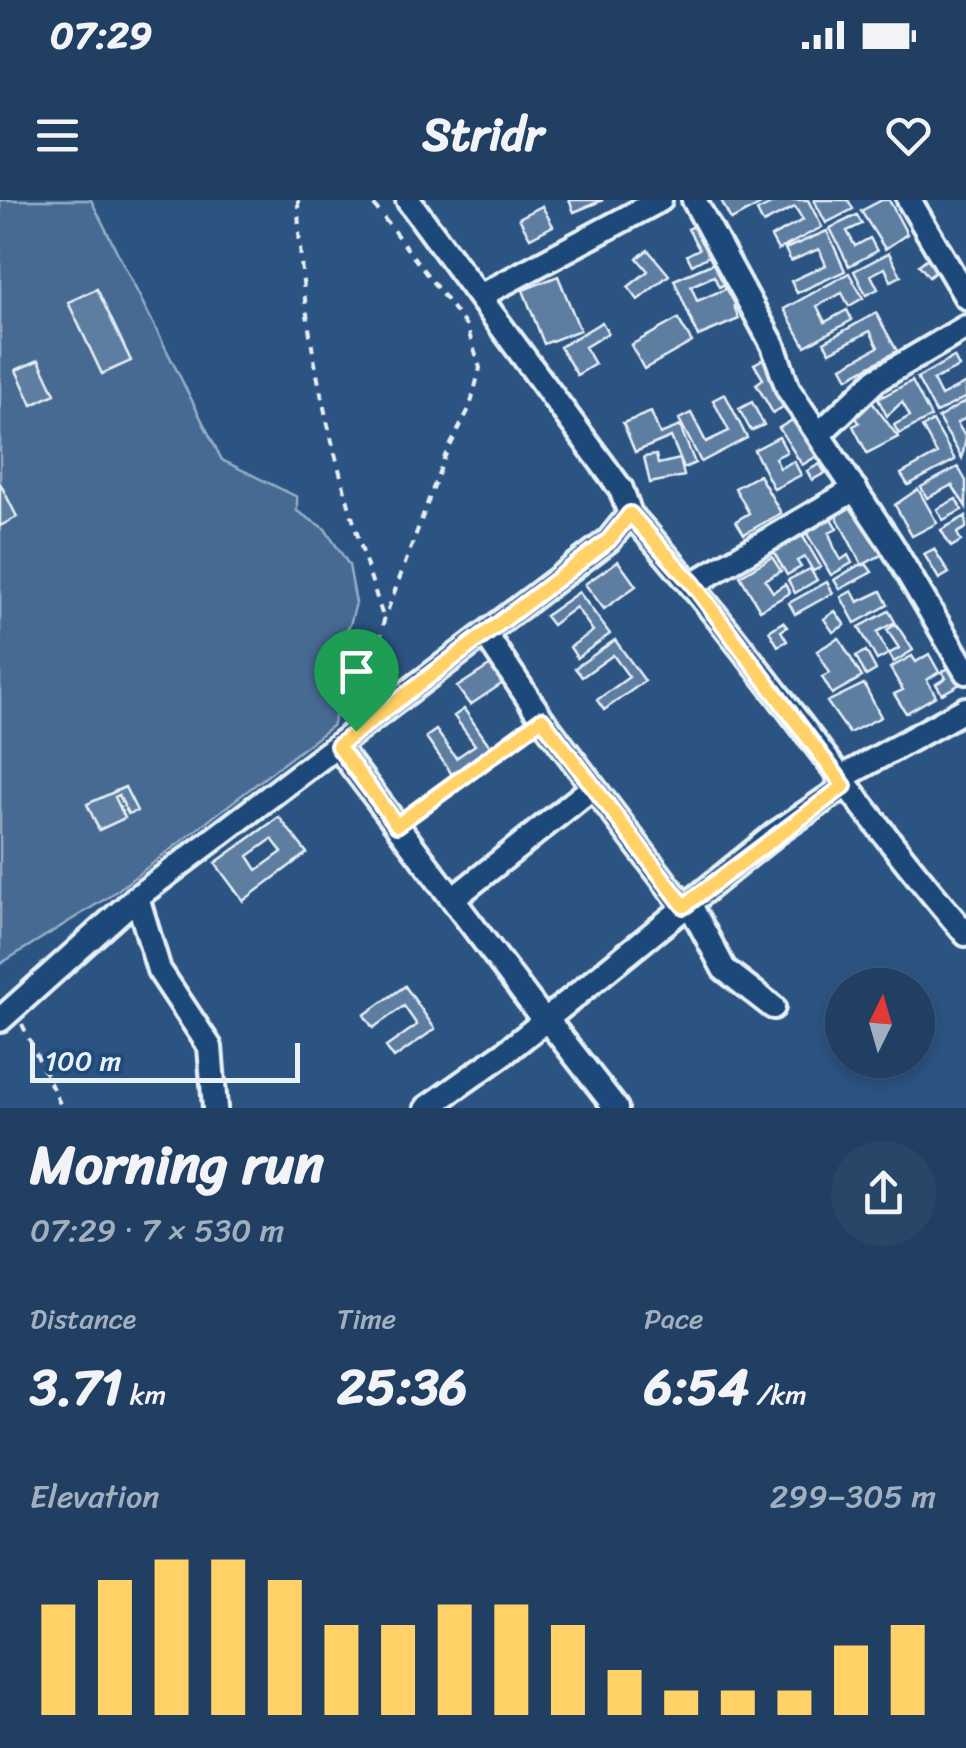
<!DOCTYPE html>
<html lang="en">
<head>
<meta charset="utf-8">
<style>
	:root { --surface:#203f62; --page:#284668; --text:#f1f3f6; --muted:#a2afbe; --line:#3d5877; --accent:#ffd166 }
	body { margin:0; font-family:Sriracha,sans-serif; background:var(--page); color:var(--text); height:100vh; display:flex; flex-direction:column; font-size:38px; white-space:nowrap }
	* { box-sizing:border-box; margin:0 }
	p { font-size:32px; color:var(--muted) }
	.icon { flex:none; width:55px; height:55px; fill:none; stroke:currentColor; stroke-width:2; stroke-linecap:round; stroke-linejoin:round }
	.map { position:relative; height:908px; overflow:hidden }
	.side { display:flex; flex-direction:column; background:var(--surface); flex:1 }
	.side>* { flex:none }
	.needle { width:65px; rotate:5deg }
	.tools { position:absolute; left:825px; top:768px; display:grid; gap:20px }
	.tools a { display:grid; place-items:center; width:110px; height:110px; border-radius:50%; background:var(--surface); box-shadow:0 5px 15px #0003,0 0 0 2px var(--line); font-size:50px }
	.scale { position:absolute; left:30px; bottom:25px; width:270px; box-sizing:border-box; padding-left:10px; border:5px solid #e8f1f8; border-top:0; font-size:28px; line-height:35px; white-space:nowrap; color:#e8f1f8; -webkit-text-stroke:8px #1f4a7a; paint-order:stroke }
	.pin { position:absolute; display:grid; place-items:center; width:85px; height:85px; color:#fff; margin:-102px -42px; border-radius:50% 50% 50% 0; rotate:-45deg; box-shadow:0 0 10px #0007 }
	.pin .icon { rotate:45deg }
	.round { display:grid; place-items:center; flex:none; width:105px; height:105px; border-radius:52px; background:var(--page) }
	.headline { display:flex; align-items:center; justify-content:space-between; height:170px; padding:0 30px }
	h1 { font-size:55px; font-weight:700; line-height:75px }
	.stats { display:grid; grid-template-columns:repeat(3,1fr); gap:15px; height:170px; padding:10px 30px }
	.stats div { display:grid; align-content:center }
	.stats b { font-size:50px; font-weight:700 }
	.stats small { font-size:28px; font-weight:400 }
	.stats p { font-size:28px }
	.chart { height:280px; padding:20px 30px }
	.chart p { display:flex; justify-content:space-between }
	.chart svg { width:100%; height:180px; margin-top:10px; stroke:var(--accent); stroke-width:6 }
	.status { display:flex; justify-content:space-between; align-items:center; height:70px; padding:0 50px; background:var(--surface); direction:ltr }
	.status svg { height:28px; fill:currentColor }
	header { display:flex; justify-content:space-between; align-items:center; height:130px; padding:0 30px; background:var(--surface); font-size:45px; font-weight:700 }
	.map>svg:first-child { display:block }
</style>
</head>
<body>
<div class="status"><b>07:29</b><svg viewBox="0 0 49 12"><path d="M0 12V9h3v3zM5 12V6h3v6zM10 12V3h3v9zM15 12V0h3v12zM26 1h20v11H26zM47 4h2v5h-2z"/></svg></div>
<header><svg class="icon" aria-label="menu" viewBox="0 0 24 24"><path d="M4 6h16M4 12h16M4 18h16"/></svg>Stridr<svg class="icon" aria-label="heart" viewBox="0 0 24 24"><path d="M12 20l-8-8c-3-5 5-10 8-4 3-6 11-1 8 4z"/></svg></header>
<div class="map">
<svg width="966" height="908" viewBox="0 0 966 908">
	<rect width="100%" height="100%" fill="#2b5482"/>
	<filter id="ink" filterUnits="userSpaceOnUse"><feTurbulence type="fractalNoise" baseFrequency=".01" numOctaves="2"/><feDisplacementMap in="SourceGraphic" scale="20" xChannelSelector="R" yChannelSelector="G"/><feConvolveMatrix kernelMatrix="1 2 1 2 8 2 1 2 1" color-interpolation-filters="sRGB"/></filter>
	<g filter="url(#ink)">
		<path fill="#476b93" stroke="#98aec6" stroke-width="2.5" d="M0,0h91l131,260 75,37v14l28,18 24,36 7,38 -6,22 -21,25 14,44 -11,32 -222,170 -110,68z"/>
		<path fill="#5d7da1" stroke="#e8f1f8" stroke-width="2.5" fill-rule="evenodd" d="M569,0h34l-29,12z
			M721,0h40l2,3 -32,17z
			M779,0h29l14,27 -44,23 -7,-13 32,-17 -8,-13 -32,16 -6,-12z
			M814,0h34l5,9 -27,14z
			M882,0h7l18,34 -22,15 -24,-38z
			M542,6l11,20 -23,12 -11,-20z
			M857,15l5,9 -15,7 8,15 15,-8 7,13 -28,15 -19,-38z
			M698,24l16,29 -22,12 -5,-10 12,-6 -11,-20z
			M827,31l18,40 -48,22 -6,-12 35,-16 -7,-16 -28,12 -6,-12z
			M648,50l21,25 -31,25 -10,-13 20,-16 -11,-13z
			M889,53l12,23 -10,5 -6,-13 -14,7 7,14 -12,6 -12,-24z
			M930,56l10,12 -11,9 -10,-12z
			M721,60l9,22 -11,5 -5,-11 -23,10 6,15 38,-16 7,18 -8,3 5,13 -41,17 -24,-56z
			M849,73l14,25 -14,8 -7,-13 -25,13 8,16 22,-12 5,10 -47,26 -21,-37z
			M558,76l22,54 -36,14 -21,-54z
			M97,89l34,72 -29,13 -34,-72z
			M876,113l21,38 -49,27 -6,-11 36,-20 -8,-16 -40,21 -6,-10z
			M678,119l14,23 -48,27 -13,-24z
			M602,122l6,11 -23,14 10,17 -18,11 -17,-28z
			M769,156l25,44 -21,13 -17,-29 7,-5 -9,-15z
			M954,157l5,10 -26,13 8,16 25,-13v14l-30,16 -19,-35z
			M39,160l16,34 -23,11 -16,-35z
			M912,181l19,36 -32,17 -5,-9 16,-9 -8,-14 -15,14 -9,-17z
			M725,194l22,44 -46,24 -22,-43 12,-6 15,29 23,-11 -16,-31z
			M966,201v17l-9,5 9,15 -4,20 -24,-40z
			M752,202l12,23 -13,6 -12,-22z
			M872,202l26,35 -31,16 -14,-27 6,-3 -6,-12z
			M651,212l9,22 20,-8 15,37 -11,5 -13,-31 -36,15 -12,-29z
			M801,215l21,38 -20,12 -23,-37z
			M933,221l22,39 -47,25 -7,-11 36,-20 -15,-27z
			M779,237l8,15 -12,6 5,10 14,-7 7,14 -27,14 -20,-39z
			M656,255l2,9 22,-5 4,17 -34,7 -6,-26z
			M820,264l5,9 -13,7 -5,-9z
			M958,267l8,14v26l-14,-22 -25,13 -6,-11z
			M759,275l22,38 -37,21 -8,-13 13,-8 -14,-25z
			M0,283l17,34 -17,9z
			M918,289l19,34 -25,13 -17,-31z
			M956,299l6,11 -19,10 -6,-11z
			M850,301l37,51 -25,13 -29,-55z
			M828,313l9,16 -8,4 5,14 7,13 7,-5 4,8 -21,12 -28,-48z
			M966,316v12l-9,5 4,8 -10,6 -10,-17z
			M802,335l19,32 -8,4 -8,-14 -8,4 4,6 -14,8 -14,-24z
			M934,349l15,24 -10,6 -15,-25z
			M772,357l9,14 -16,9 8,12 12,-8 5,9 -30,17 -20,-34z
			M618,361l18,25 -32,23 -19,-25z
			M859,365h8l5,7 -32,17 -6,-9z
			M810,369l7,11 -22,13 -7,-13z
			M827,382l6,11 -38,21 -6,-11z
			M852,391l6,11 23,-11 7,14 -33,18 -14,-26z
			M579,392l31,42 -33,24 -7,-11 23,-16 -17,-24 -24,18 -7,-9z
			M835,411l10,14 -12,7 -9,-13z
			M889,411l6,11 -18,10 11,22 -11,6 -18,-33z
			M783,422l4,5 -6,4 6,10 -9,5 -9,-15z
			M896,424l17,26 -19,12 -5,-8 10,-6 -12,-18z
			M839,438l23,39 -30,17 -10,-17 8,-4 -13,-22z
			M615,440l30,41 -41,29 -7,-10 32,-23 -16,-22 -31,22 -7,-9z
			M866,451l10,19 -10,6 -10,-20z
			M929,454l10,18 -12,8 9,16 -30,17 -12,-19 9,-4 -13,-22 22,-12 4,6z
			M494,463l12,18 -36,24 -13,-18z
			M952,466l10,17 -20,11 -6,-10 10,-6 -4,-6z
			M864,484l17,33 -32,16 -22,-31z
			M464,509l28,40 -39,27 -27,-39 10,-7 20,28 19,-13 -21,-29z
			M125,587l12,24 -9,3 -9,-19 -4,2 10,21 -26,12 -12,-26z
			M279,617l28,36 -64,48 -28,-38zM272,639l10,13 -25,18 -9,-14z
			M405,786l30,43 -41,29 -8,-11 31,-22 -13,-19 -31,22 -9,-13z"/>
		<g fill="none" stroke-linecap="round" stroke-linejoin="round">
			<g stroke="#e8f1f8" stroke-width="30">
				<path id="minor" d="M694,0l79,145 15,44 103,155 75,128
					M909,0l57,97
					M480,96l180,-96
					M819,234l57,-54 90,-53
					M630,314c120,133 219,284 336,420
					M693,384l162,-95
					M486,435l56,84 142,188
					M337,546l206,273
					M839,579l127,-70
					M137,697l22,73 51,77 5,61
					M453,699l140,-112
					M689,703l35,66 49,38
					M545,817l71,91
					M0,820l137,-123 472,-357 21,-26 -9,-25 -213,-289
					M427,908l79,-56 269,-218 70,-48"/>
			</g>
			<path stroke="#e8f1f8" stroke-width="4" stroke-dasharray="8 8" stroke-linecap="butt" d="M298,0c2,145 42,283 86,420
				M359,501l15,-30 10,-51 61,-164 25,-49 10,-39 -13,-41 -97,-127
				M413,613l113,-83
				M22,824l40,84"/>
			<use href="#minor" stroke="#1f4a7a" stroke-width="22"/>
		</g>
	</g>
	<g fill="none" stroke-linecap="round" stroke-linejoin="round" filter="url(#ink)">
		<g stroke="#fff" stroke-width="20">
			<path id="route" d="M630,314l63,70 151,202 -160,120 -142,-187 -145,106 -59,-79 271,-206z"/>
		</g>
		<use href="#route" stroke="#ffd166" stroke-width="12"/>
	</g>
</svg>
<div class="tools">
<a><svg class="needle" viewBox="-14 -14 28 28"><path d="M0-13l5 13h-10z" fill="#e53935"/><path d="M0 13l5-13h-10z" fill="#a2afbe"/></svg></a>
</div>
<div class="scale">100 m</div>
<div class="pin" style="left:356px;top:531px;background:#1e9e55"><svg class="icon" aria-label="arrive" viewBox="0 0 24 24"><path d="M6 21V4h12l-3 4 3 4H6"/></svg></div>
</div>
<section class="side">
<div class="headline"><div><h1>Morning run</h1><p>07:29 · 7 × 530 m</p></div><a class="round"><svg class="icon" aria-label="share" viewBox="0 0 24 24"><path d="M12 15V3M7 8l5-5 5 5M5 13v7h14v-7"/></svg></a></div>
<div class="stats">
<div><p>Distance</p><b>3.71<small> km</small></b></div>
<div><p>Time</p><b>25:36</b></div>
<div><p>Pace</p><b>6:54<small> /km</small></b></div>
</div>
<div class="chart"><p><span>Elevation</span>299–305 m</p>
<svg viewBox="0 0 160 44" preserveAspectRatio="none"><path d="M5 44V17M15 44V11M25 44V6M35 44V6M45 44V11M55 44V22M65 44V22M75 44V17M85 44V17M95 44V22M105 44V33M115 44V38M125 44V38M135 44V38M145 44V27M155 44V22"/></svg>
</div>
</section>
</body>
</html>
